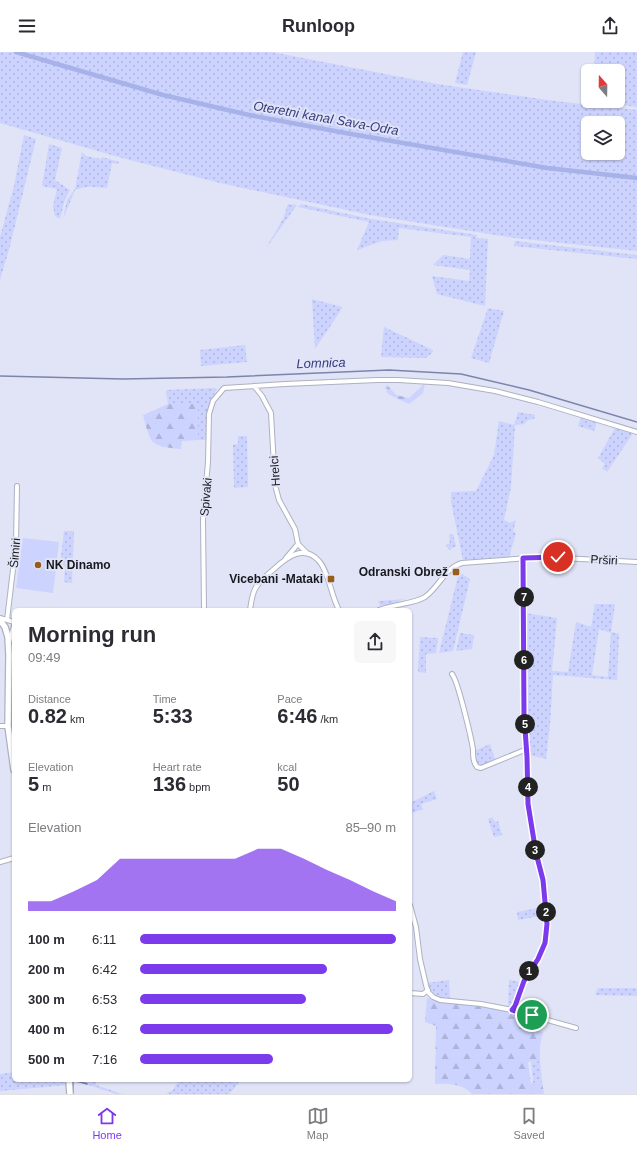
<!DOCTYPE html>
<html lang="en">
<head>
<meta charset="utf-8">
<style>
	:root { --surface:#fff; --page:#f7f7f7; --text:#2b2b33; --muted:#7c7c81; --line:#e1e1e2; --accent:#7c3aed }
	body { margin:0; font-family:Arial,sans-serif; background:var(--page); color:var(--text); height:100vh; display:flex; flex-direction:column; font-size:15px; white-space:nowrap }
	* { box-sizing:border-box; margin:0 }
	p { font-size:13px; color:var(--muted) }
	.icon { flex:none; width:22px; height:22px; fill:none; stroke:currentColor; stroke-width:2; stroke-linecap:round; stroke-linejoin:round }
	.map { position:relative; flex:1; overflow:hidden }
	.side { position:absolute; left:12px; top:556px; width:400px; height:474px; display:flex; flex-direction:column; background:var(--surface); border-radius:6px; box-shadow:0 1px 3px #0004 }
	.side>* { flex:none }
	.needle { width:26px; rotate:340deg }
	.tools { position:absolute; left:581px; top:12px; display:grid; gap:8px }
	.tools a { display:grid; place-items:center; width:44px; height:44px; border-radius:6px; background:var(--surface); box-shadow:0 1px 3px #0004; font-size:20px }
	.pin { position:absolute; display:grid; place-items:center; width:34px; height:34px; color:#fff; margin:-17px; border:2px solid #fff; border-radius:50%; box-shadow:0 1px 4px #0007 }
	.km { position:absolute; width:20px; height:20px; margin:-10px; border-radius:50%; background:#222; color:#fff; font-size:11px; line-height:20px; text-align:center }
	.round { display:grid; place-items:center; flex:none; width:42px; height:42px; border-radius:6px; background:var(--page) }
	.head { display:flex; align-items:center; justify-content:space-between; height:68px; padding:0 16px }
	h1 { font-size:22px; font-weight:800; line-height:30px }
	.figures { display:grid; grid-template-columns:repeat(3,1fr); gap:6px; height:68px; padding:4px 16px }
	.figures div { display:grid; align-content:center }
	.figures b { font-size:20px; font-weight:800 }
	.figures small { font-size:11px; font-weight:400 }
	.figures p { font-size:11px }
	.chart { height:112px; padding:8px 16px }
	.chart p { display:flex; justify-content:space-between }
	.chart svg { width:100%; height:72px; margin-top:4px; fill:var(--accent); opacity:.7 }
	ul { padding:0 16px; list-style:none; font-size:13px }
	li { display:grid; grid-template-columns:64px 48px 1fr; align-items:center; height:30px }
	li i { height:10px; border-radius:5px; background:var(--accent) }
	header { display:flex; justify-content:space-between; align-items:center; height:52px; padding:0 16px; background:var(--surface); font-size:18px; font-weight:800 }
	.tab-bar { display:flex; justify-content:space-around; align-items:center; height:56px; border-top:1px solid var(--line); background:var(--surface); font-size:11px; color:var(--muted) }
	.tab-bar a { display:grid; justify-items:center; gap:2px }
	.tab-bar .selected { color:var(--accent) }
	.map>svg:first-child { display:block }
</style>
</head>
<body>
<header><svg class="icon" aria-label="menu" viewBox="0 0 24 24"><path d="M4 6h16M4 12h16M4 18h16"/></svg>Runloop<svg class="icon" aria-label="share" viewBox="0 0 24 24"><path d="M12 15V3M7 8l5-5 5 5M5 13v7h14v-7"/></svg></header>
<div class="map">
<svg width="637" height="1042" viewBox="0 0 637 1042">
	<defs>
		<pattern id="green-dots" width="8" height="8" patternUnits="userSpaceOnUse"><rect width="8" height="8" fill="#cbd3fe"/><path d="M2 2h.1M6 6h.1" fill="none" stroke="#aeb4d9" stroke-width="1.8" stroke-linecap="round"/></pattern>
		<pattern id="forest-firs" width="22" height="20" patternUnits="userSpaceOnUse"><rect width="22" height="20" fill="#cbd3fe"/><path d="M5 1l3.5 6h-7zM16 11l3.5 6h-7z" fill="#aeb4d9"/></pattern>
	</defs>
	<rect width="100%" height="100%" fill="#e0e4f6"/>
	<path fill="url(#green-dots)" fill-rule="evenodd" d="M0,0h272l165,32 118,17 82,9v141l-122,-13 -145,-23 -150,-32 -98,-25 -122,-35zM588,71h30v30h-30z
		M463,0h13l-9,33 -12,-2z
		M595,0h42v55l-44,-6h25v-30h-24z
		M24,83l12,4 -26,107 -10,34v-43l14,-51z
		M49,92l13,4 -7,32 15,10 -5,9 -5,20 -5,-3 -2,-10 4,-17 -15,-3z
		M82,100l4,4 15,3 1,-2 17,5 -1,2 -6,-1 -5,25c-13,-1 -19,-3 -32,2l-12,29 4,-19 8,-11z
		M288,152l9,1 -31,43 17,-29z
		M301,152l70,15 106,16 -1,3 12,1 -3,67 -48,-12 -5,-18 37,5 1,-11 -37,-5 10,-10 27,4 1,-22 -72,-9 -1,12 -16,1 -25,9 12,-28 -71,-15z
		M515,189l122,14v4l-123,-13z
		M312,247l30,8 -1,3 -26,39z
		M488,256l16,3 -15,52 -18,-5z
		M384,275l49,23v2l-7,6 -45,-1z
		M245,293l2,17 -46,4 -1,-16z
		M215,336l2,1c-12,21 -10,28 -9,51h-10v-36h-30l-2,-14z
		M518,360l17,3 -1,4 -6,1 -4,4 -9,1 -4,62 -7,33 6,3 6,-3 -3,11 3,2 -7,24 -46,3 -12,-58v-10l25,-1 18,-36 5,-34 15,4z
		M581,365l16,5 -3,9 -16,-5z
		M615,376l18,5 -26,39 -5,-4 3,-4 -7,-6z
		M238,384h9l1,51 -14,1 -1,-43 5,-1z
		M64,479h10l-2,52 -8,-1 1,-16 -5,-1z
		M453,482l3,12 -7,4 -3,-5 4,-2 -1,-3h1l-1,-5z
		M459,520l11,7 -17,72 -14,2z
		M405,547l-24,8 -3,-6z
		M595,552h20l-4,28 8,2 -2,46 -64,-5 -3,50 -4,34 -17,-4 -4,-41v-101l32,5 -5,53 16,1 8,-50 15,5zM599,577l12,4 -3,44 -16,-2z
		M460,581l14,2 -2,14 -16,2z
		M420,585l18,1 -2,15 -10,1v19l-8,-1z
		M490,692l5,15 -15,7 -3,-1 -3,-14z
		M434,739l3,8 -16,5 2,5 -13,5v-11z
		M492,765l3,5 3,-1 4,14 -8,2 -6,-18z
		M544,855l1,8 -27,5 -1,-8z
		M449,928l1,19c-14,-2 -18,-3 -23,-16z
		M509,928l12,2 -7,22 -3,4h-3z
		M598,936h39v8l-42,-1z
		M540,1009l2,21 -9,1 -2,-21z
		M14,1020v8h53l1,5 -68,6v-17z
		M71,1028h25v5l26,9h-6l-34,-11 -11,-1z
		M179,1028h56l4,3 -10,11h-62v-1l6,-3z"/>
	<path fill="url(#forest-firs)" d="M425,331l-2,10 -14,11 -21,-10 -3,-7 2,-2 9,10 13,3z
		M168,352h30v36l-16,1 -1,8c-31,-3 -30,-4 -38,-34z
		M427,946l54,8 56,12 -2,12 8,2 -3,13v16l-12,1 3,21 11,-1 2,12h-72c-9,-10 -24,-11 -37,-10l1,-58 -11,-4z"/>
	<path fill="#cbd3fe" d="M23,486l36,4 -6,51 -37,-5z"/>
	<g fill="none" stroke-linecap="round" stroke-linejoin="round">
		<path stroke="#7c84ac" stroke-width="1.5" d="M0,324l123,3 104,-2 162,-7 72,4 68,16 108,32
			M73,1028l14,4
			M67,1036v6
			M73,1042v-13"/>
		<path stroke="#a7b2e9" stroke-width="4.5" d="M16,0l147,43 86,20 102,19 196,34 90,10"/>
		<g stroke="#adb1c2" stroke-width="6">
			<path id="street" d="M254,334l8,10 9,17 4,72 4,15 16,29 3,15 9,9
				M286,506l12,-14
				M204,558l-1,-91 5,-57 1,-48 4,-13 11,-13 61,-4 92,-4h21l50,3 47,8 43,11 99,30
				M250,558c1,-7 2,-15 5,-21 4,-8 12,-14 19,-20 13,-12 30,-25 45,-8 10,11 12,35 20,49
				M379,558c14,-6 35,-6 46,-13 14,-10 20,-29 37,-34l81,-6 94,5
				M0,566l14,4
				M7,568l9,-76 1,-58
				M9,590l5,-16
				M452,622c6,7 19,63 21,75 0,7 0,13 4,18l4,1 46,-19
				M0,674h8
				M0,810l14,-4
				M410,853l6,22 4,32 6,26 2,7 5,5 7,3 41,4 31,6 64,18
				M410,941l13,1 5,-4
				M512,958l3,-4 9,-25 14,-22 7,-16 2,-19 -4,-44 -7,-27 -8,-49 -1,-47 -3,-59 1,-49 -2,-91"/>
		</g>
		<g stroke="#adb1c2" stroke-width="8">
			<path id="secondary" d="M0,568l5,7 3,10 1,18 -1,71 6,44
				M69,1028l1,14"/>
		</g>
		<use href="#street" stroke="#fff" stroke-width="4"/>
		<use href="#secondary" stroke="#fff" stroke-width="5.5"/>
	</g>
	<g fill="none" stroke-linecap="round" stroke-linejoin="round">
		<g stroke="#fff" stroke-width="8">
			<path id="route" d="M532,963l-20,-5 3,-4 9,-25 14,-22 7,-16 2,-19 -4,-44 -7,-27 -8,-49 -1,-47 -3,-43 -1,-156 35,-1"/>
		</g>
		<use href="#route" stroke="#7c3aed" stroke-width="5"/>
	</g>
	<g fill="#965e19" stroke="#e0e4f6" stroke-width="1.5">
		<circle cx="38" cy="513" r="4"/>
		<rect x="452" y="516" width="8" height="8" rx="2"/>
		<rect x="327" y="523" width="8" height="8" rx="2"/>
	</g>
	<g text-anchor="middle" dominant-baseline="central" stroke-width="4" stroke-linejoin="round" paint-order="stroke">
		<g font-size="12" fill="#17181e" stroke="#e0e4f6">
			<text transform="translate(275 419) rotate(-94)">Hrelci</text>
			<text transform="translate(206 445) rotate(-85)">Spivaki</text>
			<text transform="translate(15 501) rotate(-85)">Šimiri</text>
			<text transform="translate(604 508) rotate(3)">Prširi</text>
		</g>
		<g font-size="12" font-weight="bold" fill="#17181e" stroke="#e0e4f6" text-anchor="end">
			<text x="46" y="513" text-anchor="start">NK Dinamo</text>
			<text x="448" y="520">Odranski Obrež</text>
			<text x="323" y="527">Vicebani -Mataki</text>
		</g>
		<g font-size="13" font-style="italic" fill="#363c7e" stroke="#e0e4f6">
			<text transform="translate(326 66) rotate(10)">Oteretni kanal Sava-Odra</text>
			<text transform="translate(321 311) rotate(-2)">Lomnica</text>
		</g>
	</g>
</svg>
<div class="tools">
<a><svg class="needle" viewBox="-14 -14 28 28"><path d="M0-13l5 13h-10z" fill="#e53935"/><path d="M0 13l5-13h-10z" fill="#7c7c81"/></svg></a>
<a><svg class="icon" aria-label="layers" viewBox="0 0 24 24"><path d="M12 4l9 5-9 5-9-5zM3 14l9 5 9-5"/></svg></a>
</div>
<div class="pin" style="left:532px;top:963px;background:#1e9e55"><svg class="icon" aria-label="arrive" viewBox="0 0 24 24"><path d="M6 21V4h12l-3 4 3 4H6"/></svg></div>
<div class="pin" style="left:558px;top:505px;background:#d93025"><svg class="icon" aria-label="check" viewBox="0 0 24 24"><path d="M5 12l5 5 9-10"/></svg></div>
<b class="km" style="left:529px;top:919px">1</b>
<b class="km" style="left:546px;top:860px">2</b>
<b class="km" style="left:535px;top:798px">3</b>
<b class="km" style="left:528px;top:735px">4</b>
<b class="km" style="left:525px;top:672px">5</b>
<b class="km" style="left:524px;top:608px">6</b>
<b class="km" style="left:524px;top:545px">7</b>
<section class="side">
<div class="head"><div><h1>Morning run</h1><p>09:49</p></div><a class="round"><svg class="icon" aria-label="share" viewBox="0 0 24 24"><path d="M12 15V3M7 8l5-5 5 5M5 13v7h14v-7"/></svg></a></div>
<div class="figures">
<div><p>Distance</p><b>0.82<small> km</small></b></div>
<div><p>Time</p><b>5:33</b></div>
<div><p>Pace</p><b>6:46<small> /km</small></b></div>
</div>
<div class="figures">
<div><p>Elevation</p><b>5<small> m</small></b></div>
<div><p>Heart rate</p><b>136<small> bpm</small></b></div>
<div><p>kcal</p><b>50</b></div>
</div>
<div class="chart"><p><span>Elevation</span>85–90 m</p>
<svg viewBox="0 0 160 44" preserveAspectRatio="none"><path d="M0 44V38L10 38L20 32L30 25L40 12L50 12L60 12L70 12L80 12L90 12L100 6L110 6L120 12L130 19L140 25L150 32L160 38V44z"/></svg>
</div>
<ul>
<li><b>100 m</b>6:11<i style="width:100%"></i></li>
<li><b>200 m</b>6:42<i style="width:73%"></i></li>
<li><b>300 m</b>6:53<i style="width:65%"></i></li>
<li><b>400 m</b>6:12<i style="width:99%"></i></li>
<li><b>500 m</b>7:16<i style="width:52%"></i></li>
</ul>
</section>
</div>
<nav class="tab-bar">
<a class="selected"><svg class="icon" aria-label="home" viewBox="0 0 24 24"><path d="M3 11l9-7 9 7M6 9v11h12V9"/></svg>Home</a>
<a><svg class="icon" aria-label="map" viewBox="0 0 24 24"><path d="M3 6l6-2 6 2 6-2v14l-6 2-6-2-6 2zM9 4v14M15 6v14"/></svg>Map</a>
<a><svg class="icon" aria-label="saved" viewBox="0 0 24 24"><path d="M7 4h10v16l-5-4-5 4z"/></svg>Saved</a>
</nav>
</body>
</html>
